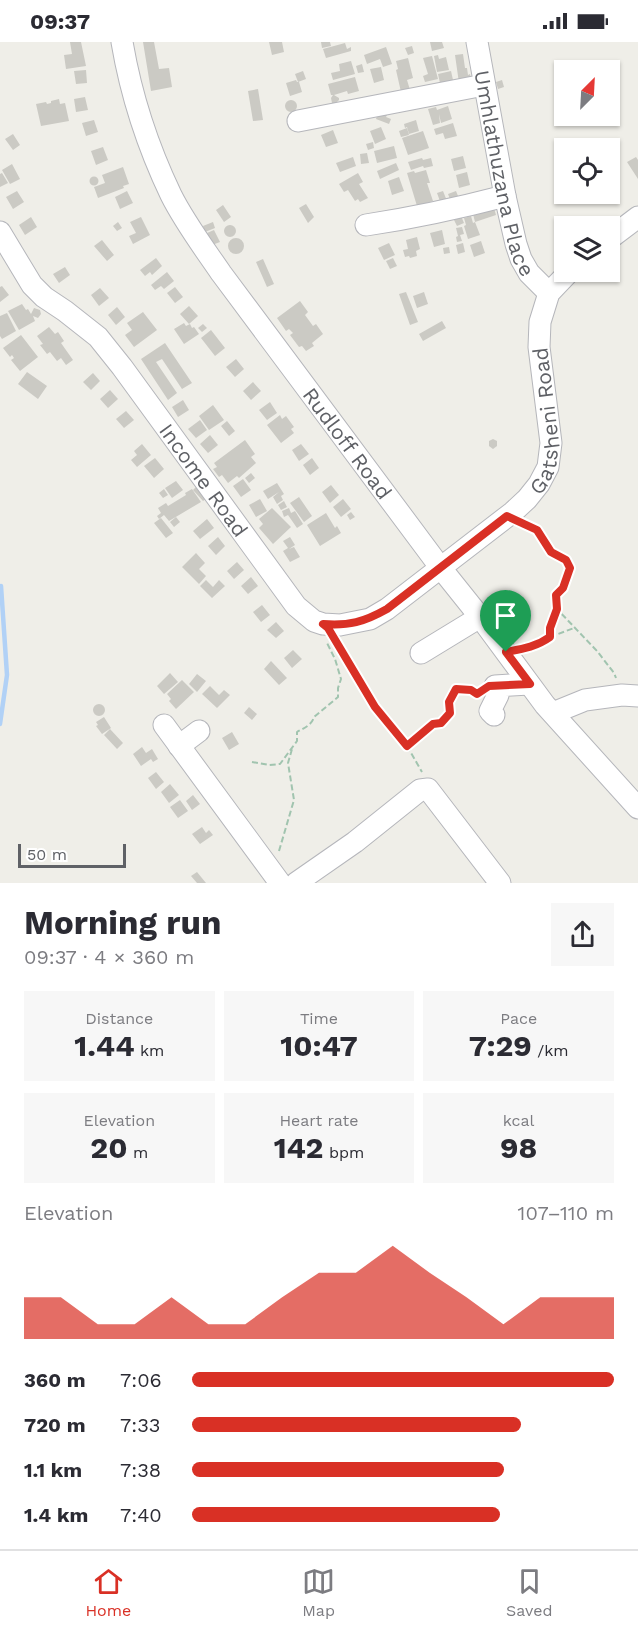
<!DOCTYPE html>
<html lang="en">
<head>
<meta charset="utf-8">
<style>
	:root { --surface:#fff; --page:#f7f7f7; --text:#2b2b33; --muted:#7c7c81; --line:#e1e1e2; --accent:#d93025 }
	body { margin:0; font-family:"Work Sans",sans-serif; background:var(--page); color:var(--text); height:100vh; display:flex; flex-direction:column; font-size:22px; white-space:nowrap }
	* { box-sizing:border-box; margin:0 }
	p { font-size:20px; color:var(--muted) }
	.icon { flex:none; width:33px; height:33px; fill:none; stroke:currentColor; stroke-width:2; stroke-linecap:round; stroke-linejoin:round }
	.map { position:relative; height:841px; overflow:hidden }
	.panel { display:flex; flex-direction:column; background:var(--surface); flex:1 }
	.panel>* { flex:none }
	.needle { width:39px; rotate:24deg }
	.controls { position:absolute; left:554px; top:18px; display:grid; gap:12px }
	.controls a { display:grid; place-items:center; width:66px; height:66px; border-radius:0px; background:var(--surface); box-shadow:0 2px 4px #0004; font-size:30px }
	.scale { position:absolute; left:18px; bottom:15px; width:108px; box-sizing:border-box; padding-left:6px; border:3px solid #5f6166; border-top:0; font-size:16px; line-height:21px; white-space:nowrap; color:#5f6166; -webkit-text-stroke:4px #fff; paint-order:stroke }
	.pin { position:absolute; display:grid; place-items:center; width:51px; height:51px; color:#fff; margin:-62px -26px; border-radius:50% 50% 50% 0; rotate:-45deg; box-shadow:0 0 6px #0007 }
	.pin .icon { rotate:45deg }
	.round { display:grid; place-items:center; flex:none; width:63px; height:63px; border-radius:0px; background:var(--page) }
	.head { display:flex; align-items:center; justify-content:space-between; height:102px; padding:0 24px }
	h1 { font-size:33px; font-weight:700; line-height:45px }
	.stats { display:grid; grid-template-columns:repeat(3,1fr); gap:9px; height:102px; padding:6px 24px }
	.stats div { display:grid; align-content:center; border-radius:0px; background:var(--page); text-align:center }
	.stats b { font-size:30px; font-weight:700 }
	.stats small { font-size:16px; font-weight:400 }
	.stats p { font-size:16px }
	.chart { height:168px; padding:12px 24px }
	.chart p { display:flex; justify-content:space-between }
	.chart svg { width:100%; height:108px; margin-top:6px; fill:var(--accent); opacity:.7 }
	ul { padding:0 24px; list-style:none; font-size:20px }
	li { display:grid; grid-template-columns:96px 72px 1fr; align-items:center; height:45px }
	li i { height:15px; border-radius:8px; background:var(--accent) }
	.status { display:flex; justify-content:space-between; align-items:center; height:42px; padding:0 30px; background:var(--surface); direction:ltr }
	.status svg { height:16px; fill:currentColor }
	.tabs { display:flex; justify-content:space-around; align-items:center; height:84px; border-top:2px solid var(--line); background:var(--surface); font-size:16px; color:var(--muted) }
	.tabs a { display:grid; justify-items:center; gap:3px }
	.tabs .current { color:var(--accent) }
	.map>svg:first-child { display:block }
</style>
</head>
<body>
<div class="status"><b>09:37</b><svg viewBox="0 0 49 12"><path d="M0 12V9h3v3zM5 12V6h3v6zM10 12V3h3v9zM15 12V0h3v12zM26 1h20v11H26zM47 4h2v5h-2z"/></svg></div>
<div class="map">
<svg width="638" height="841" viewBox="0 0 638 841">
	<rect width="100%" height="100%" fill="#efeee8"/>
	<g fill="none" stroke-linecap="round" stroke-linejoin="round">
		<path stroke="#b1d1f6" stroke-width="4.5" d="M0,682l7,-49 -6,-89"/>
	</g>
	<path fill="#cbcac4" d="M70,0h11l5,24 -20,3 -2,-14 8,-1z
		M143,0h11l5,27 10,-1 3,19 -21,4z
		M269,0h13l2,10 -12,3z
		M321,0h9l1,4 -9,2z
		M430,0h12l2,6 -12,3z
		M345,1l2,6 4,-2v4l-25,7 -3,-9z
		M412,4l2,7 -6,2 -3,-7z
		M386,5l6,17 -9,3 -3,-8 -13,5 -3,-9z
		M463,12l2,14h2l1,7 2,-1 1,7 -12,2 -4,-28z
		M438,13l1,4 7,-2 3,13 -12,2 -3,-16z
		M432,14l6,23 -13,3 -2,-6 5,-2 -5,-16z
		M408,16l5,20 -6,2 3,10 -9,2 -5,-22 2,-1 -2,-8z
		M351,19l4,13 -22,6 -2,-7 9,-2 -1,-7z
		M362,22l2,8 -6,1 -2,-7z
		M381,25l3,13 -10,3 -4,-14z
		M86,28l1,13 -11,1 -2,-13z
		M303,29l3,8 -8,3 -3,-8z
		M451,29l2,9 -13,3 -2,-9z
		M355,35l4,14 -11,3 -1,-3 -13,4 5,3v2l-4,4 -3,-1 -1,-5 2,-3h-2l-3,-11z
		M296,38l1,2h2l3,10 -12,4 -4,-13z
		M502,38l2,7 -6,2 -2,-7z
		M258,47l5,31 -10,1 -5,-30z
		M85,55l3,13 -12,2 -2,-13z
		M59,57l1,5 5,-1 4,18 -28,5 -5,-22 10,-2 1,2 4,-1v-2z
		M285 64a6 6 0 1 1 12 0a6 6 0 1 1-12 0Z
		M448,64l4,13 -11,4 -2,-9 1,9 -7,2 -5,-16 8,-2 1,3z
		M378,71h10l-2,4 5,2 -2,5 -13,-5z
		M94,78l4,12 -12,4 -4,-13z
		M416,78l3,11 -10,3 -2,-7 -2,1 -1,-4z
		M453,81l4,13 -12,3 -2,-6 -7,2 -2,-6z
		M381,85l5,12 -11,5 -5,-13z
		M407,86l2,7 -8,2 -2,-6z
		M333,88l5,13 -12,4 -5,-12z
		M423,89l6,17 -21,7 -6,-17z
		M13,92l7,11 -7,5 -8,-11z
		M373,100l1,6 -6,2 -2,-6z
		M394,104l3,12 -20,5 -3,-12z
		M103,105l5,13 -12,5 -5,-14z
		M367,111l2,10 -8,1 -1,-10z
		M463,114l3,12 -12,3 -3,-12z
		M353,115l3,9 -16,6 -4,-9z
		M636,115l2,3v19l-11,-17z
		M422,116l1,2 8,-2 2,8 -9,2 -1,-2 -12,4 -3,-8z
		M396,121l3,7 -19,9 -3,-8z
		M12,122l8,15 -10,5 -8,-14z
		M123,125l6,17 -6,2 1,2 -26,10 -4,-11 11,-4 -3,-8z
		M426,128l4,13h-3l6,18 -16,5 -10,-33 7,-2 1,2z
		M467,130l3,13 -11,3 -3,-13z
		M2,131l6,10 -8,4v-13z
		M358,131l5,9 -4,2 9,14 -8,4 -2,-3 -3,2 -7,-11 -4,2 -5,-8z
		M89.5 139a4.5 4.5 0 1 1 9 0a4.5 4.5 0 1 1-9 0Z
		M399,135l5,14 -12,4 -4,-14z
		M17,149l7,11 -11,7 -7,-12z
		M127,149l6,12 -13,6 -5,-12z
		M443,149l4,10 -6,3 -4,-11z
		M456,149l2,5 -8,3 -2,-5z
		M306,162l8,13 -6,6 -9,-15z
		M223,163l8,12 -7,5 -8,-12z
		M494,166l2,7 -21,7 -2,-8z
		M461,174l3,7 -7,3 -3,-6z
		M471,174l2,7 2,-1 5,13 -12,4 -4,-13 2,-1 -2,-7z
		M31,175l6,10 -12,8 -6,-10z
		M141,175l9,18 -17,9 -4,-8 7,-3 -6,-11z
		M118,180l4,6 -5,3 -4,-5z
		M213,180l2,6 -10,4 -2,-6z
		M224 189a6 6 0 1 1 12 0a6 6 0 1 1-12 0Z
		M462,185l2,7 -4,1 2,6 -5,1 -1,-5 2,-1 -2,-8z
		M214,188l6,12 -8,3 -5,-12z
		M442,188l3,14 -11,3 -4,-14z
		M417,195l3,12 -4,2 1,5 -7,2 -1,-2 -4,1 -2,-7 5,-1 -2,-9z
		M228 204a8 8 0 1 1 16 0a8 8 0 1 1-16 0Z
		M102,198l12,15 -7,6 -13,-15z
		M481,199l4,12 -11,4 -4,-12z
		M389,201l6,12 -11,5 -6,-12z
		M463,201l2,9 -7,2 -2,-9z
		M449,205l1,6 -6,1 -1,-6z
		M156,216l6,8 -10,9 -2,-3 -5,4 -5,-6z
		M393,216l4,8 -7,3 -4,-8z
		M263,217l11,25 -7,3 -11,-25z
		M65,225l5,8 -11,8 -6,-9z
		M167,230l7,9 -10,8 -3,-3 -6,4 -4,-5z
		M2,244l7,9 -9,7v-15z
		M175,245l8,10 -8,6 -8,-10z
		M100,246l9,10 -10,8 -8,-11z
		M406,250l12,30 -8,3 -11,-31z
		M424,250l4,12 -11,4 -4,-12z
		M300,259l8,11 -3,3 8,11 3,-2 7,10 -11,9 2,3 -8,5 -4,-5 -3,1 -9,-12 3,-2 -4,-4 -3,2 -9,-13z
		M22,262l4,6 2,-1 3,5 3,-6 6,2 1,4 -3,4 -5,-2 2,5 -16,9 -11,-19z
		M189,264l9,10 -9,8 -9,-10z
		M117,265l8,10 -9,8 -8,-10z
		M143,270l14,18 -23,17 -9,-12 7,-5 -5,-7z
		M7,271l9,18 -14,8 -2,-3v-20z
		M442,279l4,7 -23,13 -4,-7z
		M184,281l2,3 4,-2 2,4 2,-1 5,7 -15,10 -10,-15z
		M203,282l4,4 -5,4 -4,-4z
		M49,285l6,7 3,-2 6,9 -3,2 12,17 -7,5 -5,-7 -4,3 -7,-9 -3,2 -7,-9 3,-1 -6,-8z
		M211,288l14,18 -10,8 -14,-18z
		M21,293l17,22 -18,14 -9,-11 3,-2 -2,-3 -2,2 -7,-9z
		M165,301l27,40 -10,6 -20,-30 -6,3 21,31 -9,7 -27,-41z
		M236,317l8,10 -9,8 -9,-10z
		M27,330l20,14 -9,13 -20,-15z
		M93,331l7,8 -9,9 -8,-8z
		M253,340l8,9 -10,9 -8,-9z
		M110,348l8,9 -10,9 -8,-9z
		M183,358l6,10 -11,7 -6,-10z
		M270,360l7,11 -10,7 -8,-10z
		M213,363l11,15 -15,10 -10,-14z
		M126,369l8,9 -10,8 -8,-9z
		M280,373l2,4 4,-3 8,11 -3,2 3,4 -13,10 -14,-18z
		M200,378l7,10 -11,8 -8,-9z
		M227,379l8,10 -6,5 -8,-10z
		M210,393l8,10 -10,8 -8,-9z
		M493,397l4,2v5l-4,3 -4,-3v-5z
		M245,398l10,14 -4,3 5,6 -17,15 -2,-2 -9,7 -6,-8 -3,2 -6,-8 4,-2 -3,-4z
		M142,402l9,11 -14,12 -6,-7 6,-5 -3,-4z
		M301,402l8,10 -10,7 -7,-11z
		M155,416l9,11 -10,9 -10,-12z
		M312,416l7,10 -9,7 -7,-10z
		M251,431l4,5 -6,5 -4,-5z
		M243,437l8,11 -10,7 -8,-11z
		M176,439l7,9 -11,8 -7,-10z
		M277,441l7,11 -3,2 2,4 -6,4 -4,-7 6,-5 -11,7 -5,-8z
		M331,443l8,10 -9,8 -8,-11z
		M197,444l10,12 -4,3 -10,-11z
		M164,447l4,6 -5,3 -4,-5z
		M192,447l9,13 -32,19 -5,-6 -5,4 -2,-3 4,-3 -3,-5 8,-5 2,3 18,-11 -1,-2z
		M299,455l13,19 -8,6 -14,-19z
		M260,457l7,12 -11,6 -7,-12z
		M343,457l8,10 -10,8 -8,-10z
		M284,459l3,6 -6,3 -3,-5z
		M272,466l19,19 -18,17 -14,-16 4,-4 -4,-5z
		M289,466l2,5 4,-2 8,13 -6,4 -9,-13 -4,2 -2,-6z
		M351,470l4,5 -5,3 -3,-5z
		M326,471l9,15 2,-2 4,7 -21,13 -13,-21z
		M176,475l4,5 -6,5 -4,-5z
		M161,476l12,15 -7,5 -12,-15z
		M207,477l7,9 -14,11 -7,-8z
		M218,495l7,9 -9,9 -8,-9z
		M290,495l5,8 -6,4 5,-2 6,10 -10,5 -7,-11 5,-3 -5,-7z
		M196,511l9,10 -6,6 7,7 -7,8 -17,-17z
		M237,520l7,8 -10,9 -7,-8z
		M251,535l7,9 -10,8 -7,-8z
		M206,538l7,7 6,-7 6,6 -13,12 -12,-12z
		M262,563l8,10 -9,7 -8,-10z
		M276,580l8,9 -8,7 -9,-8z
		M293,608l9,9 -10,9 -8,-10z
		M271,619l16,17 -8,7 -15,-16z
		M170,631l8,9 -14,12 -7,-8z
		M197,632l9,7 -9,11 -8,-8z
		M182,638l12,12 -18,17 -7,-8 2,-2 -4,-5z
		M210,644l9,9 5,-5 6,5 -13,13 -15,-14z
		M93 668a6 6 0 1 1 12 0a6 6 0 1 1-12 0Z
		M249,665l8,7 -5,6 -8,-7z
		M104,675l7,11 -9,6 -6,-8 2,-1 -2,-3z
		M110,687l13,14 -6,6 -13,-14z
		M232,690l7,12 -10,6 -7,-12z
		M142,705l4,6 6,-4 6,10 -5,3 -2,-3 -10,7 -8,-12z
		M156,730l8,10 -8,7 -8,-11z
		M170,742l9,11 -10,8 -8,-11z
		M193,753l7,9 -8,6 -6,-9z
		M180,758l8,11 -10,7 -8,-11z
		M202,785l4,6 3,-3 4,5 -13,9 -8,-10z
		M197,830l9,11h-9l-6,-7z"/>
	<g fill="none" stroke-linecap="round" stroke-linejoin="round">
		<g stroke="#b5b6bb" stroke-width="23">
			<g id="minor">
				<path id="s1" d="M122,0c9,53 26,105 49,153 14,28 33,53 50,78l219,294 40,50 65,88 93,103"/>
				<path id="s2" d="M477,0l28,154 11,48 5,15 8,14 20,20"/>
				<path d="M298,79l186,-36"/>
				<path d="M366,183c47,-7 93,-17 139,-29"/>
				<path id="s3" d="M0,190l32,53 12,12 21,14 33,26 24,30 174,239 18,15 9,3 17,1 30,-6 17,-10 126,-97 14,-13 12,-15 9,-17 3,-24 -12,-96 1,-25 9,-29 20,-21"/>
				<path d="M609,197l29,-22"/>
				<path d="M421,611l59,-36"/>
				<path d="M553,671l32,-13 37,-5 16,1"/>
				<path d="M494,673l-4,-4 8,-16 -3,-9 34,-2"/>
				<path d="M164,683l116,158"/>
				<path d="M179,704l20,-15"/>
				<path d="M296,841l59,-41 65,-52 8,-1 72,94"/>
			</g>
		</g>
		<path stroke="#a1c4af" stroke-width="2" stroke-dasharray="6 3" stroke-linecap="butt" d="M525,482l12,6 14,22 14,8 5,8 -7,20 -7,7 1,14 40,42 17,22 2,5
			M550,595l24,-9
			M336,600l39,65 32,39 15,26
			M525,607l17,-6 8,-6v-9l7,-19
			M407,704l26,-22 8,-1 9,-10 -1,-11 7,-13 15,1 6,4 2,-1
			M252,720l17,3 11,-1 17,-23v-9c7,-4 15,-7 17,-15l24,-20v-9l3,-9 -6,-20 -9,-18
			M279,809l15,-51 -6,-37 4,-14"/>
		<use href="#minor" stroke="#fff" stroke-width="21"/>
	</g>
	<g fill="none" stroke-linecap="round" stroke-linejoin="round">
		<g stroke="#fff" stroke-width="12">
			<path id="route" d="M507,474l30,14 14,22 15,8 4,8 -7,20 -7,7 1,14 -7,19v9c-14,10 -28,12 -44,15l24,32 -41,2 -12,8 -6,-4 -15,-1 -7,13 1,11 -9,10 -8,1 -26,22 -32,-39 -47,-79 -5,-4c26,2 41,-2 64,-15z"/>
		</g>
		<use href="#route" stroke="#d93025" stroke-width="8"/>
	</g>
	<g text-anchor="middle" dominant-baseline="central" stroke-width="6" stroke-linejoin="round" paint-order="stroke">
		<g font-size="21" fill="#5f6166" stroke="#fff">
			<text stroke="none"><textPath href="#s2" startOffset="134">Umhlathuzana Place</textPath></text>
			<text stroke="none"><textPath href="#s3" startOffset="843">Gatsheni Road</textPath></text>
			<text stroke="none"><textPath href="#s1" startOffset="466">Rudloff Road</textPath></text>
			<text stroke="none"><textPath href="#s3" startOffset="324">Income Road</textPath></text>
		</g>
	</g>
</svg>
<div class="controls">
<a><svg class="needle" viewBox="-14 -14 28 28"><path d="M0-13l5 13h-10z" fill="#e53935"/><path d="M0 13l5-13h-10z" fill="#7c7c81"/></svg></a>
<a><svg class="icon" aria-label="locate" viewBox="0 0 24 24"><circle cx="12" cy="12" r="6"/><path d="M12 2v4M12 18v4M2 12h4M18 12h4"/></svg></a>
<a><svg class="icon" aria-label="layers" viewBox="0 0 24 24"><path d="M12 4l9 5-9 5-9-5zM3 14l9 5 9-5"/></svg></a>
</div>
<div class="scale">50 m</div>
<div class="pin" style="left:506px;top:610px;background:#1e9e55"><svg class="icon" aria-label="arrive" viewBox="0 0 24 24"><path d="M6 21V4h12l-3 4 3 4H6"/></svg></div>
</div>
<section class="panel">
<div class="head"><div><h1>Morning run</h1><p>09:37 · 4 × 360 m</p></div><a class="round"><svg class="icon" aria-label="share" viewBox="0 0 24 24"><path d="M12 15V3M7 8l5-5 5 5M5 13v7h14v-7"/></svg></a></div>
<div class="stats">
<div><p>Distance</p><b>1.44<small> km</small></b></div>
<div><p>Time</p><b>10:47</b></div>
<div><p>Pace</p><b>7:29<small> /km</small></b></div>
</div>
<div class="stats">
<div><p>Elevation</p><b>20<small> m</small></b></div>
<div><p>Heart rate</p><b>142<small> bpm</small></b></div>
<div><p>kcal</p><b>98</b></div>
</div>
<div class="chart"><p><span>Elevation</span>107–110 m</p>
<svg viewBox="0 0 160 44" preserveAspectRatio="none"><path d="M0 44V27L10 27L20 38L30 38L40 27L50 38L60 38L70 27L80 17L90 17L100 6L110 17L120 27L130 38L140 27L150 27L160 27V44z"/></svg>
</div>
<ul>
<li><b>360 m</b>7:06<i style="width:100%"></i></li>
<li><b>720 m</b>7:33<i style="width:78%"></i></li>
<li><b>1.1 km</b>7:38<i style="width:74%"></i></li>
<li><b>1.4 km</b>7:40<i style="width:73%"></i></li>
</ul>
</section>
<nav class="tabs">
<a class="current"><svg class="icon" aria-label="home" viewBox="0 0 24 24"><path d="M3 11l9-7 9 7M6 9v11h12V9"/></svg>Home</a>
<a><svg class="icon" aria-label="map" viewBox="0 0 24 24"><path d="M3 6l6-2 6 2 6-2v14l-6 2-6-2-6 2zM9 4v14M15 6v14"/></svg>Map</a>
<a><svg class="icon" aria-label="saved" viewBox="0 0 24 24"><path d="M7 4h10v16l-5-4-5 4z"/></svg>Saved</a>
</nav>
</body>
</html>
